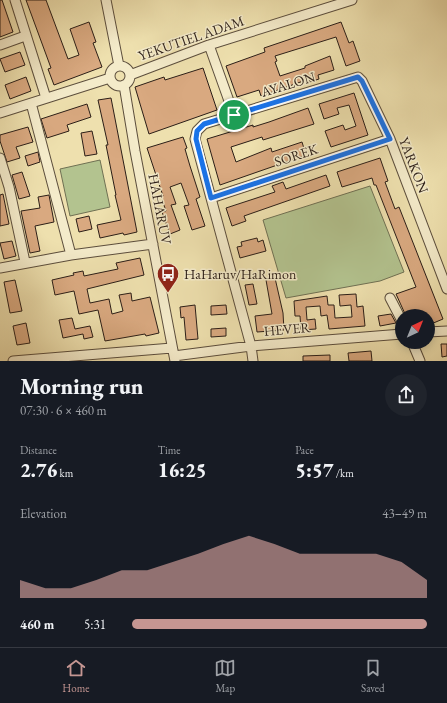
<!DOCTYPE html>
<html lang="en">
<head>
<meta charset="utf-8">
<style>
	:root { --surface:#171b24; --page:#20242c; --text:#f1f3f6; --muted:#9ea1a6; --line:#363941; --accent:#c59692 }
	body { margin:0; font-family:"EB Garamond",serif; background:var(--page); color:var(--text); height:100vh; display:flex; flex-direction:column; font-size:15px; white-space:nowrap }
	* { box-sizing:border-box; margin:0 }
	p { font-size:13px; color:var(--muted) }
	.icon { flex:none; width:22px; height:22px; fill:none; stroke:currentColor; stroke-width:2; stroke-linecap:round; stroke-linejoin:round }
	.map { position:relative; height:361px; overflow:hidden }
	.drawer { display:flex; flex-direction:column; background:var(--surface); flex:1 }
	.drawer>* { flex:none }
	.needle { width:26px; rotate:43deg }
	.fabs { position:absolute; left:395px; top:309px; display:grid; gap:8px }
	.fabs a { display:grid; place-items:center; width:40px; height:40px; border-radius:50%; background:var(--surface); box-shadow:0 2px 10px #0003; font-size:20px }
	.pin { position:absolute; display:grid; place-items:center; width:34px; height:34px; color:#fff; margin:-17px; border:2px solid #fff; border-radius:50%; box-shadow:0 1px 4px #0007 }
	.round { display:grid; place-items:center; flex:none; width:42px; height:42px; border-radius:21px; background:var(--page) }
	.head { display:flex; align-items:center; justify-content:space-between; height:68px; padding:0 20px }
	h1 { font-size:22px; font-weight:800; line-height:30px }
	.figures { display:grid; grid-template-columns:repeat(3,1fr); gap:6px; height:68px; padding:4px 20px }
	.figures div { display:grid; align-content:center }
	.figures b { font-size:20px; font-weight:800 }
	.figures small { font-size:11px; font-weight:400 }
	.figures p { font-size:11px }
	.chart { height:112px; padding:8px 20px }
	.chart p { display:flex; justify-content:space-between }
	.chart svg { width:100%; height:72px; margin-top:4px; fill:var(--accent); opacity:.7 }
	ul { padding:0 20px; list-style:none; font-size:13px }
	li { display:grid; grid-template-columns:64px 48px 1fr; align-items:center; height:30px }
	li i { height:10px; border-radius:5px; background:var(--accent) }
	.menu { display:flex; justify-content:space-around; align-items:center; height:56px; border-top:1px solid var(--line); background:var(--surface); font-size:11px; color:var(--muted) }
	.menu a { display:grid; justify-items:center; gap:2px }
	.menu .selected { color:var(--accent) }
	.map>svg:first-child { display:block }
</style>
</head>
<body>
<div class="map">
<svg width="447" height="361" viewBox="0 0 447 361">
	<rect width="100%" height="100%" fill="#eee0ae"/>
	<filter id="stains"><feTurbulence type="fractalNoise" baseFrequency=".005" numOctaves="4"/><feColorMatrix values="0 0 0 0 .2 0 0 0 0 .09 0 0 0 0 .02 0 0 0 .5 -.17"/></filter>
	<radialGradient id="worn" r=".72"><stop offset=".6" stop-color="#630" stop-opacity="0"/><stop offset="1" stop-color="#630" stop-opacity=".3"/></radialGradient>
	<path fill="#b3c38f" stroke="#6f7053" d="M100,160l10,47 -40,9 -10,-47z
		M370,186l34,86 -24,9 -94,17 -23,-78z"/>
	<path fill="#d9a980" stroke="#2b1e17" d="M0,0h2l11,32 -13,5z
		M26,0h20l22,59 11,-4 -9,-26 19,-7 7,20 -3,1 9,24 -48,18 -6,-16 3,-1z
		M341,22l8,21 4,-2 7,20 -14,5 -10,-29 -61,19 2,5 -2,1 5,14 25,-8v-2l25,-10 4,14 -16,5 1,4 -9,3 -1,-3 -48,17 -2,-6 -22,7 -11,-31 39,-14 -1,-4z
		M20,52l5,13 -20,7 -5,-13z
		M203,68l14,42 -68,24 -14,-47 29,-10 1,3z
		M26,77l5,14 -21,8 -5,-14z
		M354,93l14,42 -37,12 -6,-16 18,-6 2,5 11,-4 -7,-21 -12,3 2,6 -15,5 -5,-15z
		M111,98l26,134 -13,3 -1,-2 -23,5 -3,-13 24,-5 -6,-25h1l-10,-50h2l-10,-45z
		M87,104l4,13 -24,8 2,6 -22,7 -6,-19z
		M308,108l6,16 -51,16 -1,-3 -31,10 5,15 35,-14 1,4 30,-10 4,13 -86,30 -13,-46 46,-14v2l16,-5z
		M28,127l5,15 -17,5 4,11 -13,4 -7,-21v-6z
		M92,131l5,23 -12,2 -4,-23z
		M183,137l4,11 -2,1 5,17 10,31 -4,2 9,27 -13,4 -8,-24 5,-1 -8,-22 -11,4 6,17 -5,1 9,25 -10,4 -8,-22 4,-1 -5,-14 2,-1 -16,-48z
		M38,152l2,10 -12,4 -3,-10z
		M380,158l8,23 -3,1 10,27 4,-2 44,112 -12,5 -3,-8h-22l-10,-22 20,-7 -40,-102h-2l-2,-7 -30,9 -5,-15z
		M22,172l8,24 -11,3 -7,-24z
		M326,175l4,11 -86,30 2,5 -14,5 -6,-18 49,-16 -3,-6 11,-4 3,7z
		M3,194l6,30 -9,2v-31z
		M49,195l5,27 -19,4 5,25 -10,2 -9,-42 19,-3 -2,-11z
		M89,216l3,13 -13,3 -3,-13z
		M257,238l1,4 5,-2 3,11 -26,7 -3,-11 5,-1 -1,-4z
		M12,241l4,15 -12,3 -4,-16z
		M140,258l4,17 -57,14 3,14 19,-4 3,15 11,-3 -4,-16 12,-2 1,8 18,-4 9,36 -13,3 -1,-2 -40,7 -7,-31 -19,4 -5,-23 -19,4 -3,-15 22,-5 -1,-2 10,-2 1,5 34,-7 -2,-6z
		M275,278l8,35 1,17 -27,2 -2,-16 17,-2 -6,-34z
		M15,280l7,31 -12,2 -6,-31z
		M253,284l4,20 -8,1 -4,-20z
		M356,294l1,13 6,-1 2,20 -36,3 -2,-14 -6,1 -1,-10 -14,1 1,13 8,-1 1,10 -15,1 -1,-14h-5l-1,-15 33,-5 1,9h6l1,13 17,-1 -1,-12 -11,1 -1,-11z
		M195,305l3,34 -12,1 -2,-23 -3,1 -1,-11z
		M226,305l1,9 -16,1v-9z
		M391,314l5,9 -16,3 -2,-10z
		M72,318l3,11 15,-3 3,11 -9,2 -1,-5 -20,4 -4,-18z
		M26,323l4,20 -13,2 -4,-19z
		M226,328v8l-15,1v-8z
		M441,344h6v12l-5,1z
		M371,351l1,10h-23l-1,-8z
		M330,355v6h-27v-5z"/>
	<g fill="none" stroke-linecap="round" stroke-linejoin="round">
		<g stroke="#5c4e3d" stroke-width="11">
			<path id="minor" d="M15,0l31,98
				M106,0l13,66
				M0,45l25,-9
				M209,45l25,70
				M110 76a10 10 0 1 1 20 0a10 10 0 1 1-20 0Z
				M130,75l79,-30 143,-45
				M124,85l11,66 40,210
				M31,103l40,152
				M0,113l110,-35
				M0,158l9,29 16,75
				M211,198l179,-59
				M0,268l71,-13 82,-11
				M390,298l12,23
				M428,332l19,-1
				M412,342l8,19
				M174,356l77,-10 151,-12
				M13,361l159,-13
				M253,361l-2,-15 -56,-207 2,-8 7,-7 154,-47 4,4 28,58 57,150"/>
		</g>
		<use href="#minor" stroke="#f4ebca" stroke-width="9"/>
	</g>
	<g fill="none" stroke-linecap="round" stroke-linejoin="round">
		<g stroke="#fff" stroke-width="8">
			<path id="route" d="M358,77l4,4 28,58 -179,59 -15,-59 1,-8 7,-7z"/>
		</g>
		<use href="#route" stroke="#1a73e8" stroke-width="5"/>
	</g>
	<defs>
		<g id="bus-pin" transform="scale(1.15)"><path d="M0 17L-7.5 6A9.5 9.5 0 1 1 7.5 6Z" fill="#8f2418" stroke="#f4ebca"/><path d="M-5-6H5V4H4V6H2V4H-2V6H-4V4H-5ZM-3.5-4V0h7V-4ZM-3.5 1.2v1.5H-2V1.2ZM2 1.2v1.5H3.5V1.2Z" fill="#fff"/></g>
	</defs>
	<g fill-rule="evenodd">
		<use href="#bus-pin" x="168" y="274"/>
	</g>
	<g text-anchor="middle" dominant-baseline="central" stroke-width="3" stroke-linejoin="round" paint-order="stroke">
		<g font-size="14" fill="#2b1e17" stroke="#f4ebca">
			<text transform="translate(191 38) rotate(-19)">YEKUTIEL ADAM</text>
			<text transform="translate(288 84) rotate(-17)">AYALON</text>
			<text transform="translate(296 155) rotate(-18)">SOREK</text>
			<text transform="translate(414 165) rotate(69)">YARKON</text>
			<text transform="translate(160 209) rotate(79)">HAHARUV</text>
			<text transform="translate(287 329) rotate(-5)">HEVER</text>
		</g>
		<g font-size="14" fill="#2b1e17" stroke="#f4ebca" text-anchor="start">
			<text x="184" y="274">HaHaruv/HaRimon</text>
		</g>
	</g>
	<rect width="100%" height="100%" filter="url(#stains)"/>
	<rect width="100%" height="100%" fill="url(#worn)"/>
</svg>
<div class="fabs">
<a><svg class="needle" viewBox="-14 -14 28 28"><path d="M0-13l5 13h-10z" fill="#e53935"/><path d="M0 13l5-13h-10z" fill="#9ea1a6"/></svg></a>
</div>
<div class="pin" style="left:234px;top:115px;background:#1e9e55"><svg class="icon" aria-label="arrive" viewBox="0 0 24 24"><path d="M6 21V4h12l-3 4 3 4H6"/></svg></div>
</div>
<section class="drawer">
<div class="head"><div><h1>Morning run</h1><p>07:30 · 6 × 460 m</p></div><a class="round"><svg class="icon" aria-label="share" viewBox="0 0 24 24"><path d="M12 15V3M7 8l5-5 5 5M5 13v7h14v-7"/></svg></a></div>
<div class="figures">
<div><p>Distance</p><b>2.76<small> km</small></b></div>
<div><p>Time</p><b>16:25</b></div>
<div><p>Pace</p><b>5:57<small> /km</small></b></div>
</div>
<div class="chart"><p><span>Elevation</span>43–49 m</p>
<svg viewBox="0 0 160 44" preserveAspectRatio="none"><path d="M0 44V33L10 38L20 38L30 33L40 27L50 27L60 22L70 17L80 11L90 6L100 11L110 17L120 17L130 17L140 17L150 22L160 33V44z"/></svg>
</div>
<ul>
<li><b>460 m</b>5:31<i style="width:100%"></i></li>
</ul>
</section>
<nav class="menu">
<a class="selected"><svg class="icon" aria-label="home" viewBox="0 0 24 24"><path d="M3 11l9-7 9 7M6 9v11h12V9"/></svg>Home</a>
<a><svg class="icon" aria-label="map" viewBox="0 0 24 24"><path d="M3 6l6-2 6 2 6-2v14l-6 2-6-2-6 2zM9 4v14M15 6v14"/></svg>Map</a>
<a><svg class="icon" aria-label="saved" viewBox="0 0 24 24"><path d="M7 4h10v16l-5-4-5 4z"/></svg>Saved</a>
</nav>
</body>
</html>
